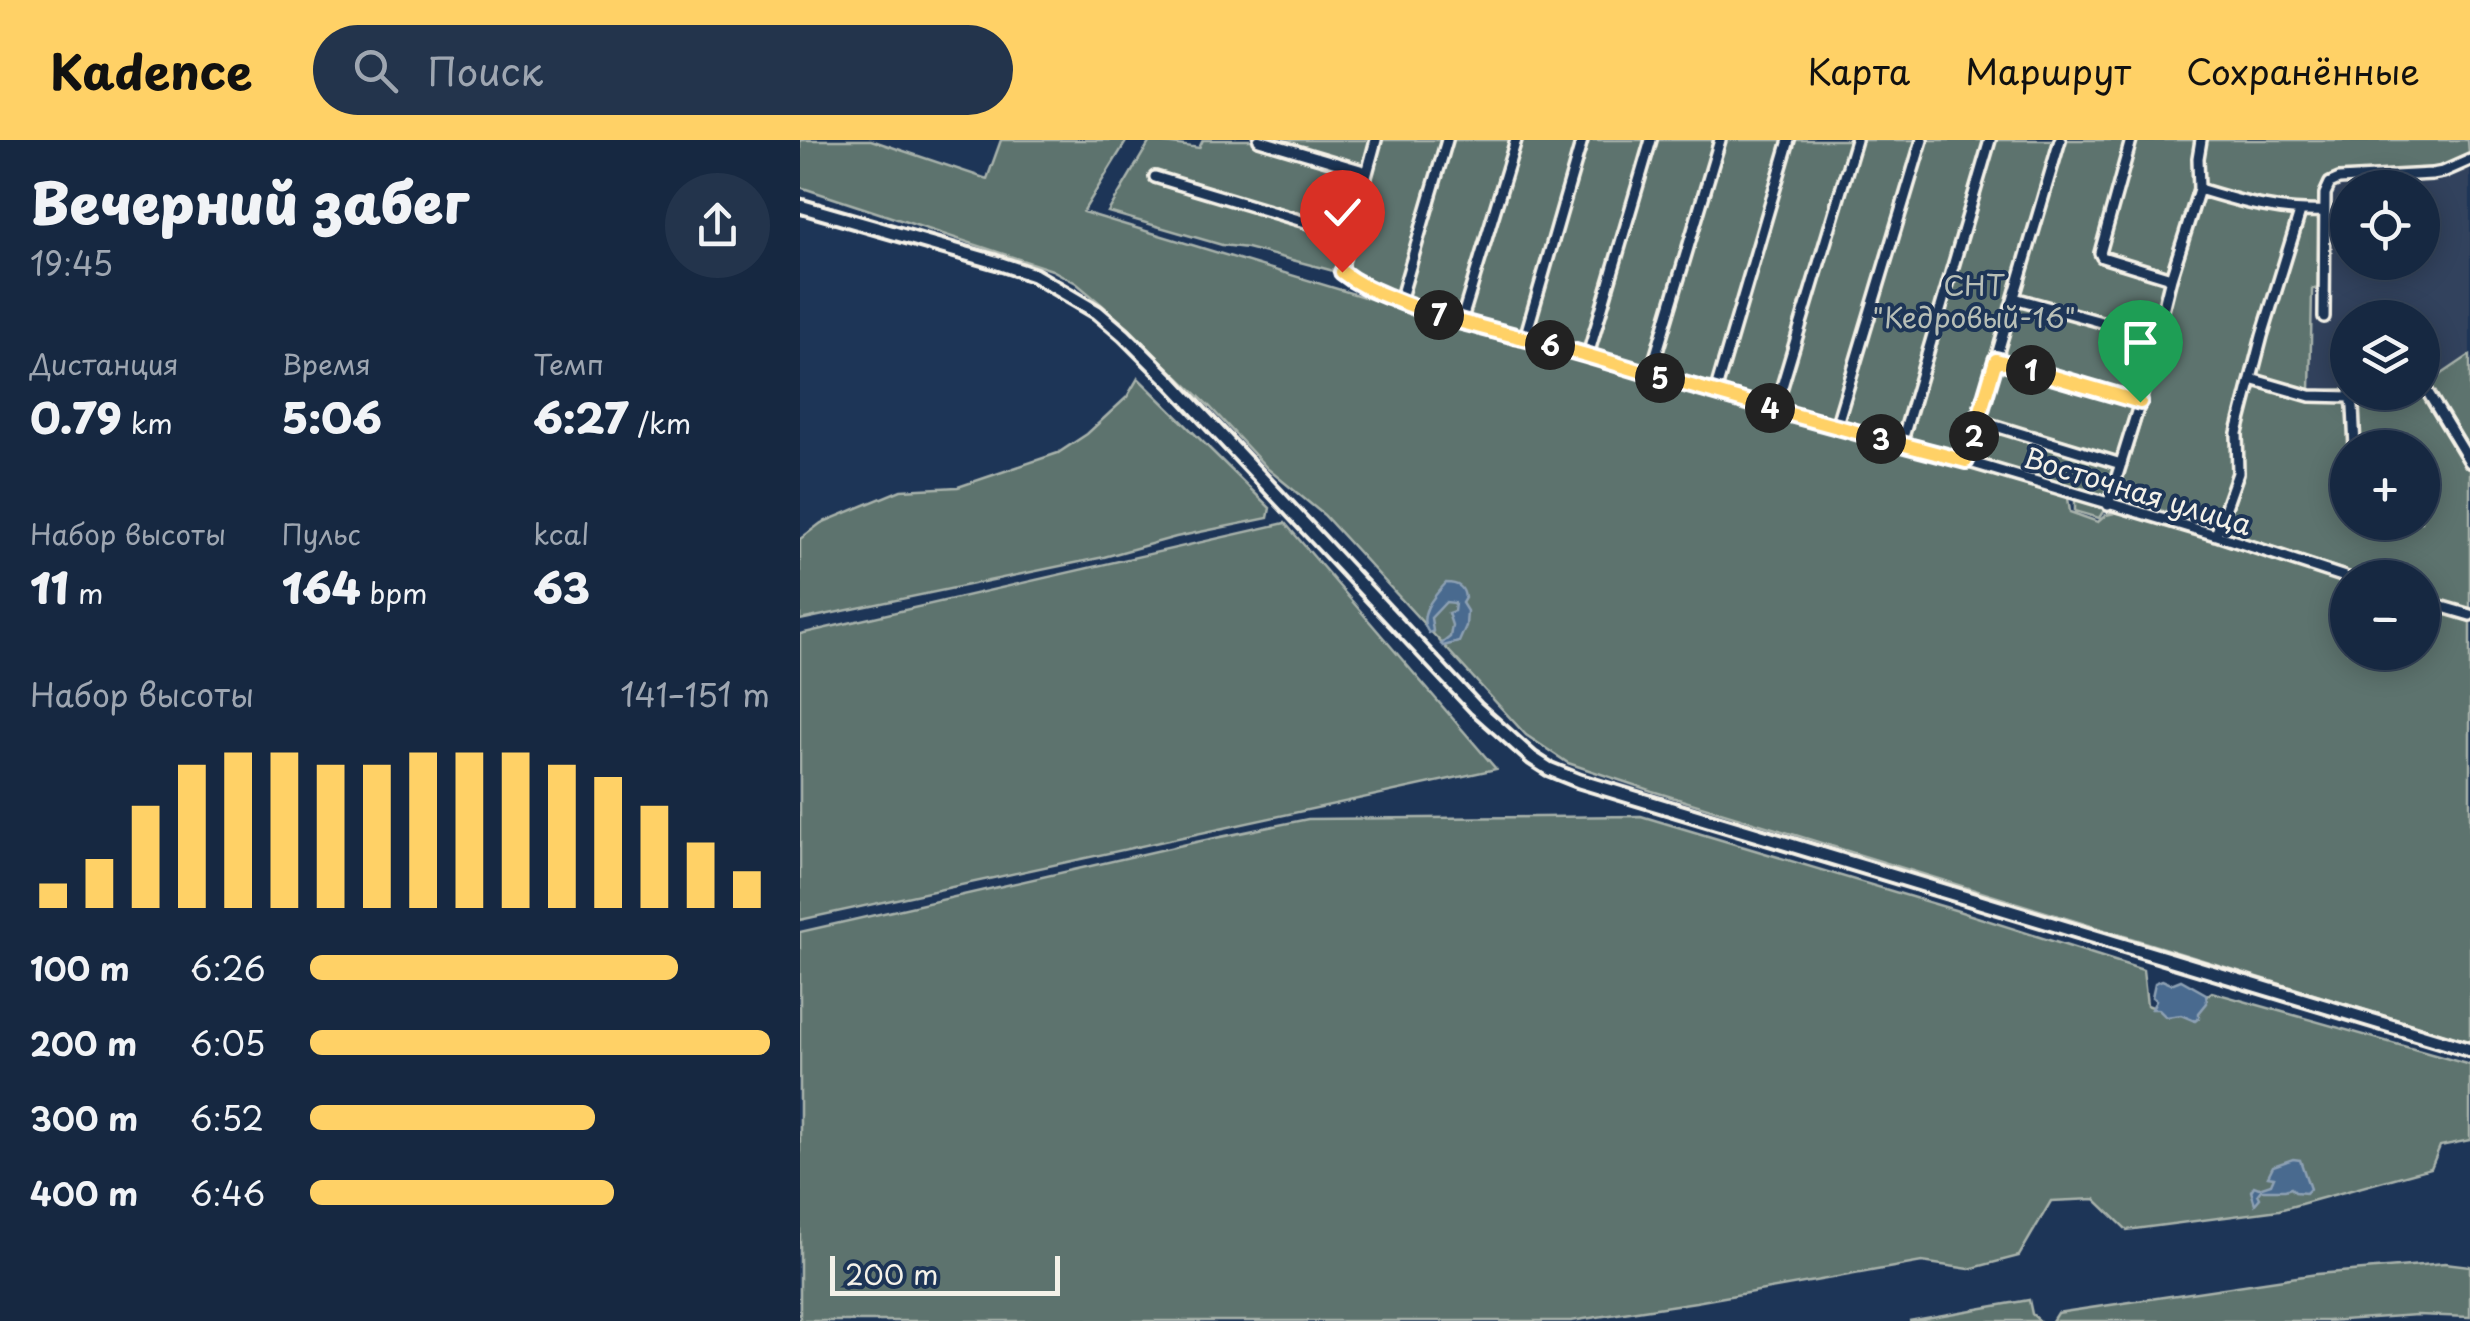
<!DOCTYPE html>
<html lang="ru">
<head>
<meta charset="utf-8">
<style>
	:root { --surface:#162841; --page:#23344c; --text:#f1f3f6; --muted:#9ea6b1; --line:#35445a; --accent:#ffd166 }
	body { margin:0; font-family:"Playpen Sans",sans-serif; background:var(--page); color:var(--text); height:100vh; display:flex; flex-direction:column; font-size:38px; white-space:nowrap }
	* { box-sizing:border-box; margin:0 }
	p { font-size:32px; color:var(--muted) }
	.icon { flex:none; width:55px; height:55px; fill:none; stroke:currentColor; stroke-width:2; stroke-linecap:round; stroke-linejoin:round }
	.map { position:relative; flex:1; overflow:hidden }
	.drawer { display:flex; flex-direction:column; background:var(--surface); width:800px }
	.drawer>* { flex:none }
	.tools { position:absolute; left:1530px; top:30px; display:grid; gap:20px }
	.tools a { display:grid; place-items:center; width:110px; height:110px; border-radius:50%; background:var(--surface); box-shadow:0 5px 25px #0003,0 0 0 2px var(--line); font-size:50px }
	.scale { position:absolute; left:30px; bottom:25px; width:230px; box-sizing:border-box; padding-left:10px; border:5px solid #f4f1e8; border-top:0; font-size:28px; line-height:35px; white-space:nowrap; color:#f4f1e8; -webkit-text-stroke:8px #1d3557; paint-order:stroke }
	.pin { position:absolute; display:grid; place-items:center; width:85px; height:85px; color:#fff; margin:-102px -42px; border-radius:50% 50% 50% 0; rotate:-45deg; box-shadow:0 0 10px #0007 }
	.pin .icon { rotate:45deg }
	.km { position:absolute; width:50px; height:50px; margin:-25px; border-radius:50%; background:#222; color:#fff; font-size:28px; line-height:50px; text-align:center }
	.round { display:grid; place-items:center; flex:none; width:105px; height:105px; border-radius:52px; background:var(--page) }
	.overview { display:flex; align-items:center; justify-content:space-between; height:170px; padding:0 30px }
	h1 { font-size:55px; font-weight:800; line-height:75px }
	.metrics { display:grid; grid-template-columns:repeat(3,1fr); gap:15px; height:170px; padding:10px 30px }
	.metrics div { display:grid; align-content:center }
	.metrics b { font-size:42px; font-weight:800 }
	.metrics small { font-size:28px; font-weight:400 }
	.metrics p { font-size:28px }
	.chart { height:280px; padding:20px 30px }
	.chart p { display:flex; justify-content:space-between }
	.chart svg { width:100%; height:180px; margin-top:10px; stroke:var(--accent); stroke-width:6 }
	ul { padding:0 30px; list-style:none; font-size:32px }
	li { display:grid; grid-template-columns:160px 120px 1fr; align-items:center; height:75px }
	li i { height:25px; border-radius:12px; background:var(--accent) }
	header { display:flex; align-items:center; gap:60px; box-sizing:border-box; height:140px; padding:0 50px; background:var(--accent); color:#111 }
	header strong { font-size:48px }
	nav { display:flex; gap:55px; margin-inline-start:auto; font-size:35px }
	.search { width:700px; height:90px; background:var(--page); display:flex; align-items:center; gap:25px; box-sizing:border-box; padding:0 35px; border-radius:55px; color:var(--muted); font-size:38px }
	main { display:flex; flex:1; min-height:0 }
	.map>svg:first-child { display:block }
</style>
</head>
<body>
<header>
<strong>Kadence</strong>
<div class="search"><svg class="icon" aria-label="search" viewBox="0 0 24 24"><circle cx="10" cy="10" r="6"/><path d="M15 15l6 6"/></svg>Поиск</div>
<nav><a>Карта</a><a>Маршрут</a><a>Сохранённые</a></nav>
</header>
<main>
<section class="drawer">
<div class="overview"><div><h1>Вечерний забег</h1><p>19:45</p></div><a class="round"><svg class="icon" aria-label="share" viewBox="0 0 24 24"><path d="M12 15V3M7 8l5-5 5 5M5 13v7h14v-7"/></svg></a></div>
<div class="metrics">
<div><p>Дистанция</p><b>0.79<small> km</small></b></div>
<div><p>Время</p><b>5:06</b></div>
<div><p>Темп</p><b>6:27<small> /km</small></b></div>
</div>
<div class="metrics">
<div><p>Набор высоты</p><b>11<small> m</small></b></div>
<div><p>Пульс</p><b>164<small> bpm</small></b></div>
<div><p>kcal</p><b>63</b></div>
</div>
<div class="chart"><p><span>Набор высоты</span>141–151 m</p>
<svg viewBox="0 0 160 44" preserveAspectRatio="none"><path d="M5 44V38M15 44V32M25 44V19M35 44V9M45 44V6M55 44V6M65 44V9M75 44V9M85 44V6M95 44V6M105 44V6M115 44V9M125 44V12M135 44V19M145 44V28M155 44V35"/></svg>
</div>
<ul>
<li><b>100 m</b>6:26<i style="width:80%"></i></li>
<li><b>200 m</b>6:05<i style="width:100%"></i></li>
<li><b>300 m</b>6:52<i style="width:62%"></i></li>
<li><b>400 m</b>6:46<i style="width:66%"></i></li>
</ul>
</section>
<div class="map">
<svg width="1670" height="1181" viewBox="0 0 1670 1181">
	<rect width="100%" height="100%" fill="#1d3557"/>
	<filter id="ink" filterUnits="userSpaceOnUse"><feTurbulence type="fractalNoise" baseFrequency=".01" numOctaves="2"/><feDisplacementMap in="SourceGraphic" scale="20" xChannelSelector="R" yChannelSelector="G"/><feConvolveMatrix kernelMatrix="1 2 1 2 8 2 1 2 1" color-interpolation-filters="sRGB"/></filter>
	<g filter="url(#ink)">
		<path fill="#30435d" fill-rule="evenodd" d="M1670,25v190l-43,29 -4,1 -1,-67h-74l-1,71 -37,2 2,-103 18,-1 -1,-92 11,-13 113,-5 9,-9zM1548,48h74v74h-74z"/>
		<path fill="#5d736e" stroke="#a8b2ab" stroke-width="2.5" fill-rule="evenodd" d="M0,0h71l116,39 14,-39h126l-44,72 377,114 -72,-25 -58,-31 -83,-22 -25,-3 -114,-33 42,-71 49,7 4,-8h1265l1,14 -29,14 -100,14 -11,13 1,93 -18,1 -2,102 37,-2 1,3h74l1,-7 4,-1 43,-29v254l-47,-14 -1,-17 -56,-1 -243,-79 -3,-8 24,-79 34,-137 -9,-2 -28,118 -35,117 -7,11 -24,-7v-12l-7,-1 2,14 28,10 8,-7 13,-3 86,23 142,48 1,69h74l1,-45 47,14v421l-818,-251 -84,-28 -42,-28 -202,-220 -56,-46 -58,-62 -109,-103 -25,-21 -24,-13 -252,-83zM1548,308h74v74h-74z
			M338,238l132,130 -2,10 -92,19 -72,20 -304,63v-81l21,-16 80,-33 57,-3 100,-34 29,-19 40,-37z
			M485,383l211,246 -696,151v-286z
			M841,676l314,94 188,60 4,35c30,12 40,5 65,-13l258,73v75l-30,6 -9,22 -152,42 -152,20 -32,-31 -44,2 -32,55 -50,13 -47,-7 -226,40 -125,19h-771v-389l396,-90 112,-23z
			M1645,1123l25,3v51l-53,-2 -90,6h-275l5,-8 260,-39z
			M1229,1160l3,14 8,7h-131z"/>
		<path fill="#486a8f" stroke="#8da0b3" stroke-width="2.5" d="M646,443c12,0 18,4 19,15l-3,5 5,8 -1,15 -7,16 -16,4 -2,-2 9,-7 2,-12 -4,-12 6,-2 1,-8 -9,-1 -15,16 2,13 -4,2c-13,-17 4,-36 17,-50z
			M1362,840l9,4 10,-4 25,14 1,9 -8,10v5l-4,3 -14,-6 -15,2 -8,-8h-6l4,-9 -4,-3 3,-14z
			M1493,1019l7,1 10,29 -4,4 -11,-1 -4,-4 -6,2h-24l-3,4 2,4 -5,6 -4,-13 3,-5 5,2 12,-4 3,-7 -6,-1 5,-10z"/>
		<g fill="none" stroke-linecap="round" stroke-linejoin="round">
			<g stroke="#f4f1e8" stroke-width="16">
				<path id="minor" d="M459,0l108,32
					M576,0l-33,122v10c32,26 79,37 118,50l505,139 250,74 132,43
					M1331,0l-31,113 2,4 69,21
					M355,37l194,58
					M1399,49c42,13 82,24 126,22
					M1214,158l142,39
					M600,161l47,-161
					M1524,177l1,-123 5,-11 9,-4 93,-5 11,-2 27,-12
					M661,182l55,-182
					M725,198l57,-198
					M788,215l63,-215
					M1197,220l143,42
					M850,235l70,-235
					M1451,239l59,17 41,1 2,9 2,42
					M1627,251l43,71
					M915,253l74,-253
					M975,270l81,-270
					M1179,281l142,43
					M1036,287l86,-287
					M1101,304l89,-304
					M1166,321l94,-321
					M1308,365l32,-103 31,-124 28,-89 -1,-31 3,-18
					M1416,395l22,-62 -1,-40 25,-97 38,-124
					M1622,461l48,14"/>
			</g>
			<g stroke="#f4f1e8" stroke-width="19">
				<path id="tertiary" d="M0,66l195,56 39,13 63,37 27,23 48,48 304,325 56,50 17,11 30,12 891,269"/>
			</g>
			<use href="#minor" stroke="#1d3557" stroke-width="9"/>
			<use href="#tertiary" stroke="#1d3557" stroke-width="11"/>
		</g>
	</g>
	<g fill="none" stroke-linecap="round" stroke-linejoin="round" filter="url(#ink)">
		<g stroke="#fff" stroke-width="20">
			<path id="route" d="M542,132c15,12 30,18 47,25 64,27 131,38 197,58 126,38 252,73 380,106l30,-101 144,42"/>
		</g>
		<use href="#route" stroke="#ffd166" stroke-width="12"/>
	</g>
	<g text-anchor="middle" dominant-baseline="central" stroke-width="8" stroke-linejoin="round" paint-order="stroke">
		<g font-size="28" fill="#b8bfb7" stroke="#1d3557">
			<text x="1174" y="144">СНТ<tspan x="1174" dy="32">"Кедровый-16"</tspan></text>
		</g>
		<g font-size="28" fill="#f4f1e8" stroke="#1d3557">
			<text transform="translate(1338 350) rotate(17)">Восточная улица</text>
		</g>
	</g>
</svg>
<div class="tools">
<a><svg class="icon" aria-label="locate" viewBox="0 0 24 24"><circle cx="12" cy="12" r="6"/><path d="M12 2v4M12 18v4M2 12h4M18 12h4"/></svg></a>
<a><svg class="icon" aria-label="layers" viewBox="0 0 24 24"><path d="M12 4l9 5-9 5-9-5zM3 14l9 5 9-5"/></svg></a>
<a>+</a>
<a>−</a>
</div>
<div class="scale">200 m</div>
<div class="pin" style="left:1340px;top:262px;background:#1e9e55"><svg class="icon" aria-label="arrive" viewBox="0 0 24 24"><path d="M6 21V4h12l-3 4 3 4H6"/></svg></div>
<div class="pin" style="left:542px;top:132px;background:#d93025"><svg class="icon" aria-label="check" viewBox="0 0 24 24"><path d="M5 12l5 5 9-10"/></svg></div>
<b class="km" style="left:1231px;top:230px">1</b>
<b class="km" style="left:1174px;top:296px">2</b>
<b class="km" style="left:1081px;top:299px">3</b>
<b class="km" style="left:970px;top:268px">4</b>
<b class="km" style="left:860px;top:238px">5</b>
<b class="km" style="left:750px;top:205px">6</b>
<b class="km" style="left:639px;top:175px">7</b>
</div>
</main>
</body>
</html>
